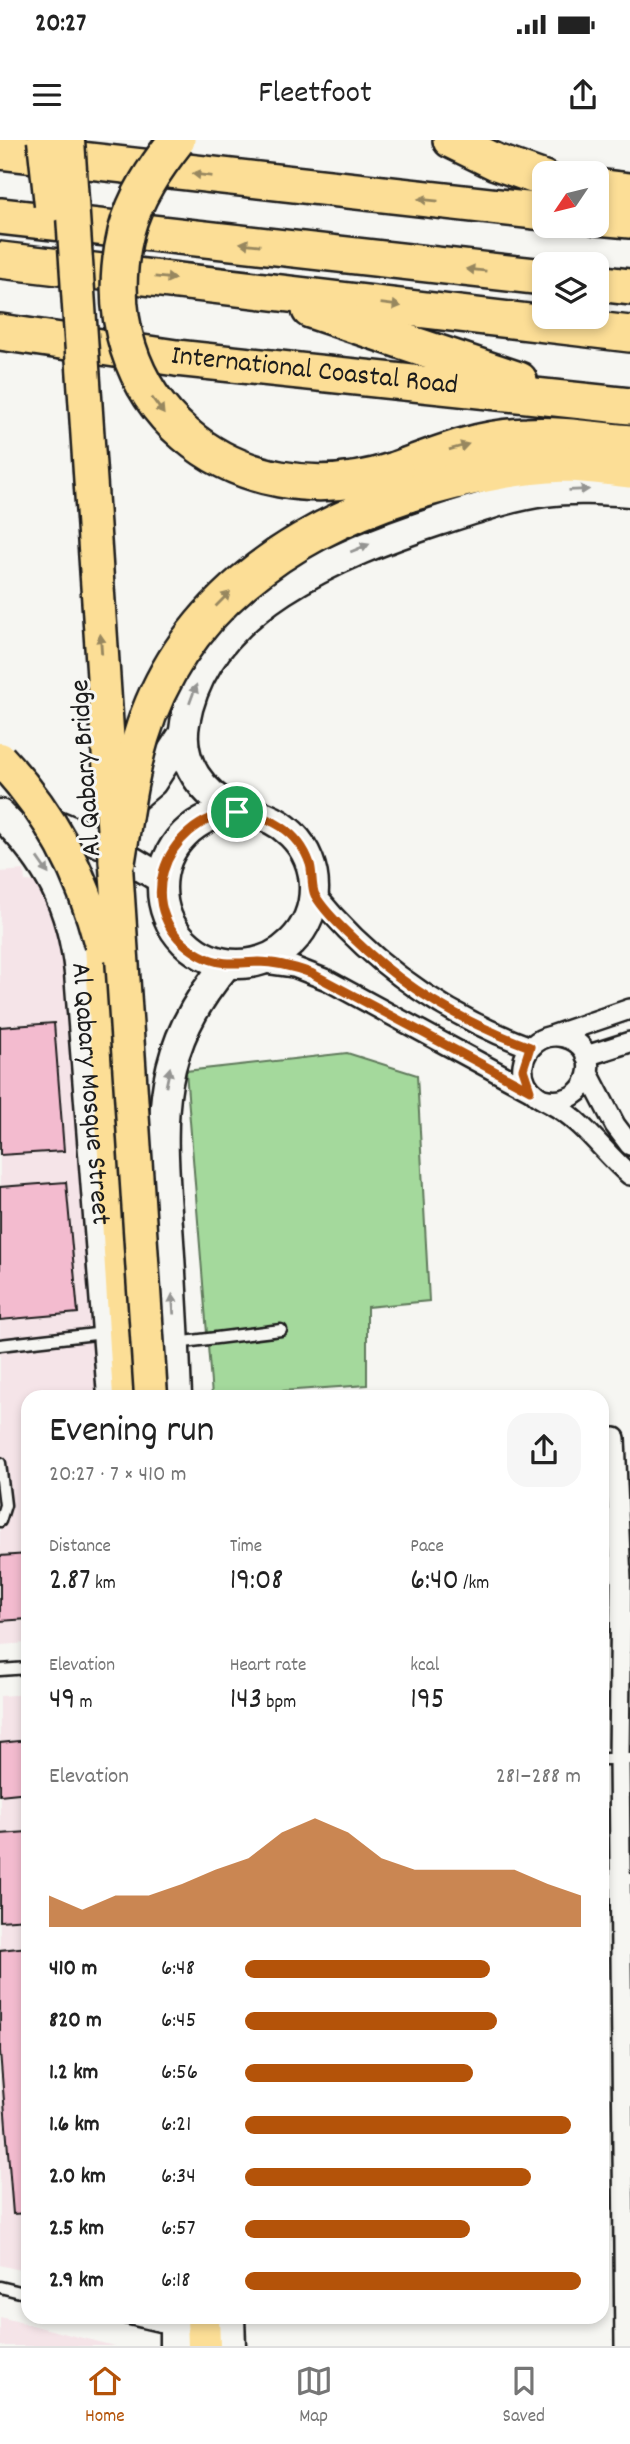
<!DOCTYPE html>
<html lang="en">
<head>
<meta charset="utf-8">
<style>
	:root { --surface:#fff; --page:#f6f6f6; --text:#222; --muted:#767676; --line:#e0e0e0; --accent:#b45309 }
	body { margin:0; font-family:Dekko,sans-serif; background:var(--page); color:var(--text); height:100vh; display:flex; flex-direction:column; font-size:26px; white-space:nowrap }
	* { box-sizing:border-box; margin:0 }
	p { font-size:23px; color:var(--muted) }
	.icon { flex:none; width:38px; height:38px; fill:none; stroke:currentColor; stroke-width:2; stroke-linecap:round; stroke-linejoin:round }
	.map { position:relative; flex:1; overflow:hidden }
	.sheet { position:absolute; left:21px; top:1250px; width:588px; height:934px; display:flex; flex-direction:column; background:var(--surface); border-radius:21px; box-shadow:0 4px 10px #0003 }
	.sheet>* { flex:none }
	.needle { width:46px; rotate:235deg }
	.controls { position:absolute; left:532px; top:21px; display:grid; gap:14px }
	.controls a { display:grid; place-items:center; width:77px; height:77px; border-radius:14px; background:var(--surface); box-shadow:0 4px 10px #0003; font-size:35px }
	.pin { position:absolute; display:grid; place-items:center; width:60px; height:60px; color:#fff; margin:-30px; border:4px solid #fff; border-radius:50%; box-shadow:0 2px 7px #0007 }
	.round { display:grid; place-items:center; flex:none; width:74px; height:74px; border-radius:21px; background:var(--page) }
	.overview { display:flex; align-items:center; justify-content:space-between; height:119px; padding:0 28px }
	h1 { font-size:38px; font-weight:600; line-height:52px }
	.metrics { display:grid; grid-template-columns:repeat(3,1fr); gap:10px; height:119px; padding:7px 28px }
	.metrics div { display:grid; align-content:center }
	.metrics b { font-size:30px; font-weight:600 }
	.metrics small { font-size:19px; font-weight:400 }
	.metrics p { font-size:19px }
	.chart { height:196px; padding:14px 28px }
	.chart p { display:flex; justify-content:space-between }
	.chart svg { width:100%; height:126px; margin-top:7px; fill:var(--accent); opacity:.7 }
	ul { padding:0 28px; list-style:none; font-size:23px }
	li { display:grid; grid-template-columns:112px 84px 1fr; align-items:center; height:52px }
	li i { height:18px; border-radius:9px; background:var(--accent) }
	.status { display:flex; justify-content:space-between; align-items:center; height:49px; padding:0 35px; background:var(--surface); direction:ltr }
	.status svg { height:19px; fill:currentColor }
	header { display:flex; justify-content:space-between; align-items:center; height:91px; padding:0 28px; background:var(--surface); font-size:32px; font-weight:600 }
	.dock { display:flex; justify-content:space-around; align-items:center; height:98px; border-top:2px solid var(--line); background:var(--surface); font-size:19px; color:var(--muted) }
	.dock a { display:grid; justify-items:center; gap:4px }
	.dock .selected { color:var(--accent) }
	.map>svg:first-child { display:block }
</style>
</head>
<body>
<div class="status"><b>20:27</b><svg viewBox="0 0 49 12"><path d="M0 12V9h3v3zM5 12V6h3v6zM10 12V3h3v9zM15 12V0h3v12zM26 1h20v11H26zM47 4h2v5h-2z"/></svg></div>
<header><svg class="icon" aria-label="menu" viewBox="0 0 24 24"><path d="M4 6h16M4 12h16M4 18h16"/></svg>Fleetfoot<svg class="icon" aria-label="share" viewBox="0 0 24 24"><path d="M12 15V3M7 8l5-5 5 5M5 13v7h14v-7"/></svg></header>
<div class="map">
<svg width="630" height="2206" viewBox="0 0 630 2206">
	<rect width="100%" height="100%" fill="#f6f6f2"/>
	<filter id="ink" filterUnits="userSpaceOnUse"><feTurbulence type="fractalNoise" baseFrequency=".0143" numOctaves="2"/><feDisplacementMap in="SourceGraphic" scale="14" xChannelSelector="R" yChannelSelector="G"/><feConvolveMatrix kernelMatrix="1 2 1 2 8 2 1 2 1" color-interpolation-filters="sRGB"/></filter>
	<g filter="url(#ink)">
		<path fill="#f5e4e8" d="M24,730l1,11 12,1 26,54 35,460h-70v247l-28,2v-773z
			M28,1554v578l-28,-7v-569z
			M0,2177l114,29h-114z"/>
		<path fill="#a4d99c" stroke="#607a5c" stroke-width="2" d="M347,913l70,22 12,226 -62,6v78l-155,11 -26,-325z"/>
		<path fill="#f3bbcf" stroke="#1c1c1c" stroke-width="2" d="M54,883l10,128 -64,4v-128z
			M66,1042l12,131 -78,7v-133z
			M28,1414v65l-28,2v-65z
			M28,1600v52l-28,3v-52z
			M28,1692v87l-28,2v-87z
			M28,1807v266l-15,1 -13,-163v-101z"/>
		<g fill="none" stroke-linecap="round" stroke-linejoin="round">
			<g stroke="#1c1c1c" stroke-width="15">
				<path id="lane" d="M176,1203l105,-13
					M0,1205l104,-12
					M0,1323l5,42 -5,16
					M0,1530l28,-2
					M602,1619h28
					M602,1739h28
					M0,2147l28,7
					M121,2177l51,12"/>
			</g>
			<g stroke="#1c1c1c" stroke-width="24">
				<path id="street" d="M314,753c58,72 130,122 216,154
					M258,822l36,5 33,13 203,110
					M551,896l79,-27
					M586,916l44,-14
					M588,933l27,52 15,20
					M543,959c48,12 63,-52 21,-62 -27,-7 -50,21 -38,46 7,14 22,18 34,26 27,17 46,46 70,66
					M615,1298l6,143 -2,178 6,587
					M602,1430l19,-2"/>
			</g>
			<g stroke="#1c1c1c" stroke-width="33">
				<g id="secondary">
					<path d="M119,670l33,-28 30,-46"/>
					<circle cx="238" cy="748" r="76"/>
					<path d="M237,672c-34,-18 -59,-49 -52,-89 19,-116 156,-170 253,-202 35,-11 70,-24 107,-29 28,-4 57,-2 85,0"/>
					<path id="s1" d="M0,674c48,48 72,91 79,159l33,423"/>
					<path d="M36,676l69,29 57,34"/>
					<path d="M177,1256c-2,-57 -5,-113 -9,-170 -7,-106 -15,-175 59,-262"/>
					<path d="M174,2177v29"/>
					<path d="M230,2177l1,29"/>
				</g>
			</g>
			<g stroke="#1c1c1c" stroke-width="37">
				<path id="primary" d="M101,805l28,451
					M203,2177l1,29"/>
			</g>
			<g stroke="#1c1c1c" stroke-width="40">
				<g id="highway">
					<path d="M451,0l45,22 48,17"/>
					<path d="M0,11l544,61"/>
					<path d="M597,47l33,4"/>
					<path d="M0,76l544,61"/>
					<path d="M597,77l33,3"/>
					<path d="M0,120l630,74"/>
					<path d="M597,143l33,4"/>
					<path d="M310,170l209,70"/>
					<path id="s2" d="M0,192l176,26 454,48"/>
					<path d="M395,330c43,-16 85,-33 132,-34 34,-2 69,4 103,7"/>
					<path d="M408,354c51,-15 103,-28 156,-30 22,0 45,4 66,6"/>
				</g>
			</g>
			<use href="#lane" stroke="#f6f6f2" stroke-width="10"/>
			<use href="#street" stroke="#f6f6f2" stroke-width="19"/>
			<use href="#secondary" stroke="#f6f6f2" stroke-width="28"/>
			<use href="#primary" stroke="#fcde96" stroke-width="32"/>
			<use href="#highway" stroke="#fcde96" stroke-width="35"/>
			<g stroke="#1c1c1c" stroke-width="37" stroke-linecap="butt">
				<path id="primary-bridge" d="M44,0l7,65
					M68,0l83,1256
					M0,619c51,55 82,113 101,186"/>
			</g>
			<g stroke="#1c1c1c" stroke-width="40" stroke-linecap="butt">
				<path id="highway-bridge" d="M177,0c-22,28 -42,57 -51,92 -41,170 110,291 269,238
					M117,722c7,-42 12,-85 24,-125 38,-128 146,-204 267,-243"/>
			</g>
			<use href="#primary-bridge" stroke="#fcde96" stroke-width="32"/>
			<use href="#highway-bridge" stroke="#fcde96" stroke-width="35"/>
		</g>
		<defs><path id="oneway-solid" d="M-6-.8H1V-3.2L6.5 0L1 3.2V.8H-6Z" transform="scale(1.75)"/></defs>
		<g fill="#97875f">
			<use href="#oneway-solid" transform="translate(202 35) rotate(-173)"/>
			<use href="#oneway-solid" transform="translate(428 60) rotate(-174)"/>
			<use href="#oneway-solid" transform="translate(250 104) rotate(-174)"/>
			<use href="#oneway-solid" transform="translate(476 130) rotate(-174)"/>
			<use href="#oneway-solid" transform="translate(165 138) rotate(6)"/>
			<use href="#oneway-solid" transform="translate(391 165) rotate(7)"/>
			<use href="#oneway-solid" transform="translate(158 266) rotate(54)"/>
			<use href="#oneway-solid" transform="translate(459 307) rotate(-16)"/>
			<use href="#oneway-solid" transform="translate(223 459) rotate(-45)"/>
			<use href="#oneway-solid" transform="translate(101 504) rotate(-94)"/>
		</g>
		<g fill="#949492">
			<use href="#oneway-solid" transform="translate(579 350) rotate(-2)"/>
			<use href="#oneway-solid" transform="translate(360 408) rotate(-22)"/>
			<use href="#oneway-solid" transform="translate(193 554) rotate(-70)"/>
			<use href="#oneway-solid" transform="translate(43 726) rotate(55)"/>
			<use href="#oneway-solid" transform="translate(168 937) rotate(-78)"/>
			<use href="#oneway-solid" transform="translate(173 1164) rotate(-94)"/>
		</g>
	</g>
	<g fill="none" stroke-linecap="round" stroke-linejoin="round" filter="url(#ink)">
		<g stroke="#fff" stroke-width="14">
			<path id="route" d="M237,672c32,3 62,19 73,52 3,10 1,23 5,31 9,16 26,32 39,44 51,50 110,84 176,108l-7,22 7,21 -219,-117c-17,-6 -35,-11 -53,-11 -21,1 -38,4 -58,-7 -71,-39 -39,-136 37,-143z"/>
		</g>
		<use href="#route" stroke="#b45309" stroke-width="9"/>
	</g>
	<g text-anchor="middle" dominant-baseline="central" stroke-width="6" stroke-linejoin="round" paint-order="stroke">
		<g font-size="28" fill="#1c1c1c" stroke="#f6f6f2">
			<text stroke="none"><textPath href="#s2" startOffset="317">International Coastal Road</textPath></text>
			<text transform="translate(88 628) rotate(-94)">Al Qabary Bridge</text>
			<text stroke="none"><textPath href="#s1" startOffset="303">Al Qabary Mosque Street</textPath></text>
		</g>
	</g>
</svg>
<div class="controls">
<a><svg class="needle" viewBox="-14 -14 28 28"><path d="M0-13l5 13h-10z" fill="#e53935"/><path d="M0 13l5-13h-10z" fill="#767676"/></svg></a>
<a><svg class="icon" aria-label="layers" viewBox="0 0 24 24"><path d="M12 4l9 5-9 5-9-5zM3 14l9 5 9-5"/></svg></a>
</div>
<div class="pin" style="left:237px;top:672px;background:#1e9e55"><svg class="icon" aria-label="arrive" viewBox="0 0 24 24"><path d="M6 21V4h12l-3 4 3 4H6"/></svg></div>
<section class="sheet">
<div class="overview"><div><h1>Evening run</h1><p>20:27 · 7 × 410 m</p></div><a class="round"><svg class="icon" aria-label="share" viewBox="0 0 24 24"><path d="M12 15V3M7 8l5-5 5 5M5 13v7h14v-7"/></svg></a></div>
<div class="metrics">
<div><p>Distance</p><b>2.87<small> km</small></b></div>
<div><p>Time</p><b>19:08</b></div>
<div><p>Pace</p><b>6:40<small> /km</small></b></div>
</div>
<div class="metrics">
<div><p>Elevation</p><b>49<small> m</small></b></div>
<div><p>Heart rate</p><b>143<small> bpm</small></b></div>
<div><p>kcal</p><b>195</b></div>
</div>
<div class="chart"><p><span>Elevation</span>281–288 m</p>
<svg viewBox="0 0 160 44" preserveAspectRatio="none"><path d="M0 44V33L10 38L20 33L30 33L40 29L50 24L60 20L70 11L80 6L90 11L100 20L110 24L120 24L130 24L140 24L150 29L160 33V44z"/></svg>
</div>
<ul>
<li><b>410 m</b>6:48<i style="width:73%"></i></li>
<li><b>820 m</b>6:45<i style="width:75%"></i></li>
<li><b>1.2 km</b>6:56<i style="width:68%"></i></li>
<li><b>1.6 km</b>6:21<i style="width:97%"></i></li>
<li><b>2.0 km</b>6:34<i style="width:85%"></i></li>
<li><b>2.5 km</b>6:57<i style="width:67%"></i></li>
<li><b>2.9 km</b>6:18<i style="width:100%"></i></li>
</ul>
</section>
</div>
<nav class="dock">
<a class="selected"><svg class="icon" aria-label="home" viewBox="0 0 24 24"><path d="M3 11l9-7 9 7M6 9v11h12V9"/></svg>Home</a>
<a><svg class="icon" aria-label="map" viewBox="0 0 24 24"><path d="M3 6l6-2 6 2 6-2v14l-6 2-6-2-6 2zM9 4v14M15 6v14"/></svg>Map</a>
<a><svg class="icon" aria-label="saved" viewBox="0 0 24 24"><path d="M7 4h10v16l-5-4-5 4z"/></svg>Saved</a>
</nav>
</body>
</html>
